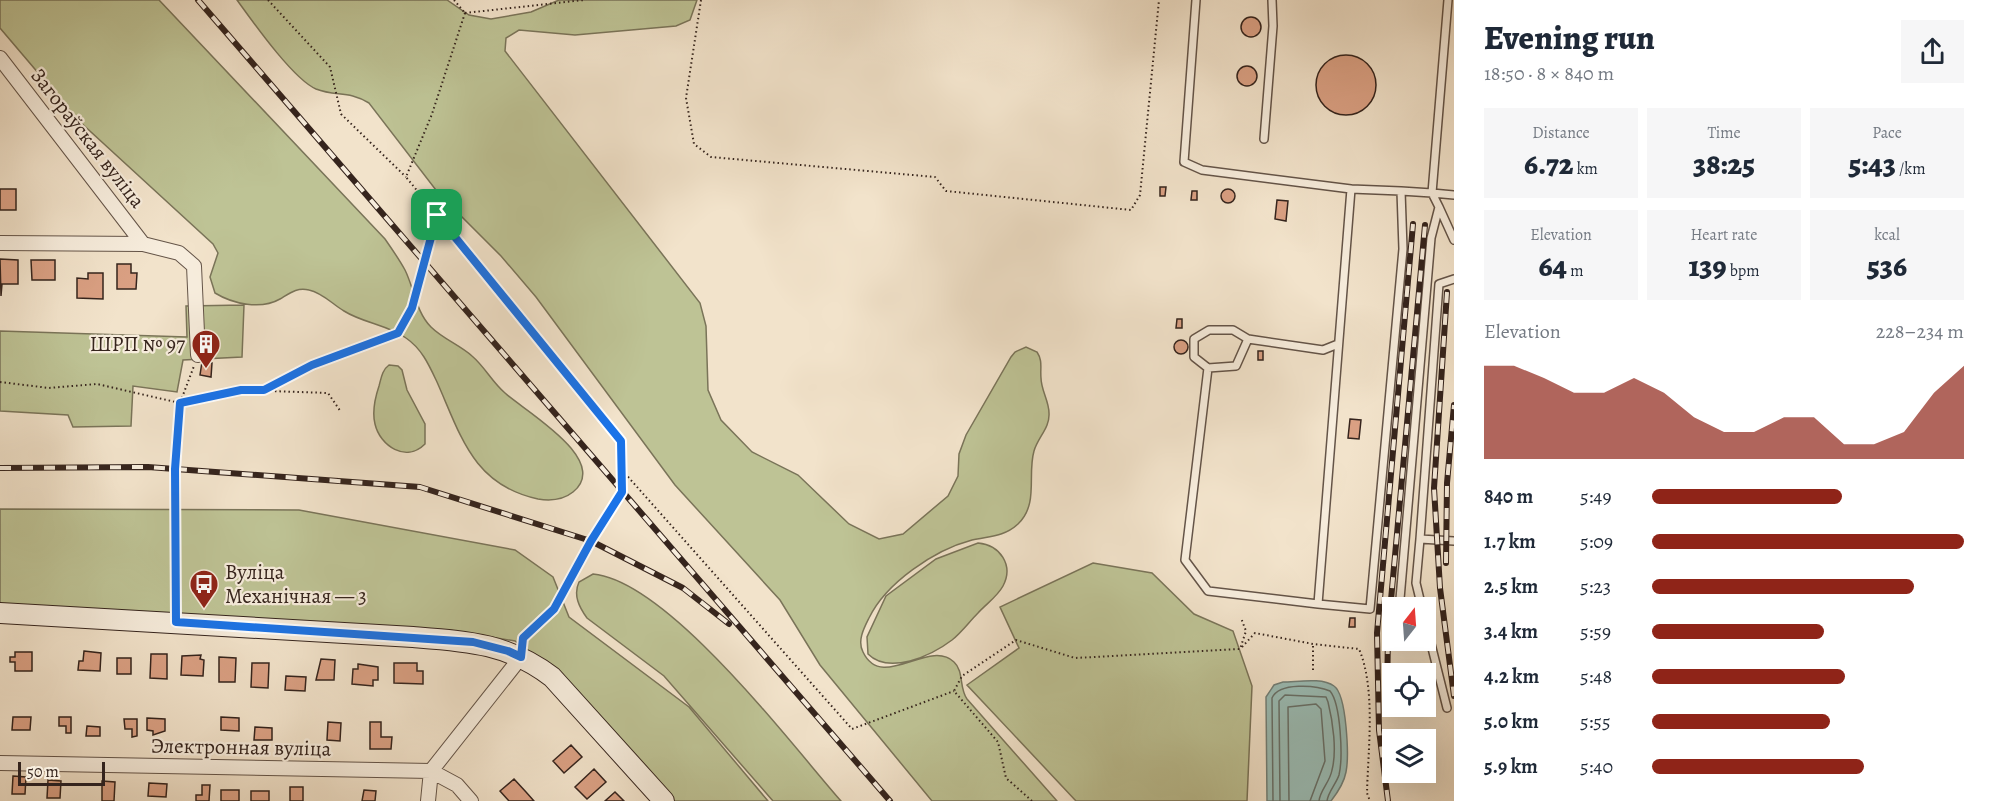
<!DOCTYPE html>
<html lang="en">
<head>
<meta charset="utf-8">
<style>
	:root { --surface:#fff; --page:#f6f6f7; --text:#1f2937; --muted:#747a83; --accent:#8f2418 }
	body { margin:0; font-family:Alegreya,serif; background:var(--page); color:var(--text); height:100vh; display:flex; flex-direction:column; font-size:22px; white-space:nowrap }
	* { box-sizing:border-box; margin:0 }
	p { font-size:20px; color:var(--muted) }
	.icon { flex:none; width:33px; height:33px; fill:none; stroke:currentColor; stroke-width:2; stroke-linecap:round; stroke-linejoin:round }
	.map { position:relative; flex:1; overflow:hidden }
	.sheet { display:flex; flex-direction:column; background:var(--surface); width:540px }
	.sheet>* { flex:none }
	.needle { width:39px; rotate:17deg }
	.fabs { position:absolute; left:1382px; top:597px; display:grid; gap:12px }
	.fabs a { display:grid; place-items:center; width:54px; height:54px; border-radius:0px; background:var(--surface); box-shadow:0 6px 24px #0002; font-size:30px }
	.scale { position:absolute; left:18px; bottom:15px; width:87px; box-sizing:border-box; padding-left:6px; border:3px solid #35241d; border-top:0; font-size:16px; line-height:21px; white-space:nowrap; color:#35241d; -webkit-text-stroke:4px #f7eddd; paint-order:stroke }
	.pin { position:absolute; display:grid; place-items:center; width:51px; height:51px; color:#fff; margin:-26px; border-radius:12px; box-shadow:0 3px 9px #0006 }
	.round { display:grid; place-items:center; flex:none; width:63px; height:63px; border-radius:0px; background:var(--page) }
	.overview { display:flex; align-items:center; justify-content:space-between; height:102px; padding:0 30px }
	h1 { font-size:33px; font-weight:800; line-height:45px }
	.stats { display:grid; grid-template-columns:repeat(3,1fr); gap:9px; height:102px; padding:6px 30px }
	.stats div { display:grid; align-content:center; border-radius:0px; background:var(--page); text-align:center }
	.stats b { font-size:30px; font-weight:800 }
	.stats small { font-size:16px; font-weight:400 }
	.stats p { font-size:16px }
	.chart { height:168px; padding:12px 30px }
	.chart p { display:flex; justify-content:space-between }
	.chart svg { width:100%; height:108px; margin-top:6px; fill:var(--accent); opacity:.7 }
	ul { padding:0 30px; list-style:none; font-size:20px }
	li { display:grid; grid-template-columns:96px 72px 1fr; align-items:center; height:45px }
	li i { height:15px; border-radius:8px; background:var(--accent) }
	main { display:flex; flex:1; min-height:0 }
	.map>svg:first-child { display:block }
</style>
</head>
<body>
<main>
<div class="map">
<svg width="1454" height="801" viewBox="0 0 1454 801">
	<rect width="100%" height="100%" fill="#f2e3cb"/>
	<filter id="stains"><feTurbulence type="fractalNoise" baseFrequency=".00333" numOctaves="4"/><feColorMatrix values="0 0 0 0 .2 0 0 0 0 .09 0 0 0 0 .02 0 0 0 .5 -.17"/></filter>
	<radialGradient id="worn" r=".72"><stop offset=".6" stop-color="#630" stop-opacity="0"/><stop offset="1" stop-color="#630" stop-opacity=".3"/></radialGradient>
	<path fill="#bec395" stroke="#7a7459" stroke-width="1.5" d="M0,0h159l226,239c7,10 14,20 20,31 9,18 11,42 26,57 12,12 29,18 41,29 13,11 20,26 33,37 18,17 107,67 68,99 -10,8 -23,9 -35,7 -65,-14 -77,-63 -101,-117 -8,-17 -15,-33 -31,-44 -18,-13 -43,-15 -62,-27 -12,-7 -21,-18 -35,-21 -12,-3 -19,3 -29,9 -19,11 -47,5 -65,-6l-5,-16 8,-24 -5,-9 -134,-123 -79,-93z
		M237,0h210l22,15 22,4 40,-7 28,-12h138l-7,20 -14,6 -101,9 -56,-5 -13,8 -1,13 195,252 6,23 2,64 13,30 31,32 46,23 51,49 30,15 24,-5 45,-38 10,-20 1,-22 7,-19 45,-78 4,-5 11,-5 11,5c6,9 3,16 4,26 0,12 8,23 8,35 1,15 -11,24 -15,38 -7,24 5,53 -16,73 -14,13 -29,12 -46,16 -38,10 -86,43 -103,78 -5,10 -12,23 -6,34 19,40 66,-14 91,10 10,9 5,26 13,37l90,102h-125l-112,-136 -40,-65 -105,-115 -139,-188 -35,-41 -62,-62 -70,-91c-21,-13 -33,-6 -53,-14 -23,-10 -63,-67 -79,-89z
		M244,305l-2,52 -59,3 -6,32 -44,-6 -2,40 -58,1 -5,-12 -68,-4v-80l187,6 -1,-31z
		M389,365l9,1 4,4 5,20 18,34v20c-19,19 -45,2 -50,-20 -3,-12 0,-26 4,-38 2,-7 3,-16 10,-21z
		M0,509l299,1 216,40 38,27 16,40 120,90 79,94h-94l-100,-114 -59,-46 -66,-11 -449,-24z
		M978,543c22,2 36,22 25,43 -6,11 -17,18 -25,27 -9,9 -16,19 -26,27 -21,16 -63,35 -84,14l-1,-17 19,-41 50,-37z
		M1093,563l59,10 42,41 39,17 19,55 -5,115h-171l-109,-116 52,-37 -19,-41z
		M593,574c75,7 197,169 248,227h-68l-109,-125 -77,-58c-8,-11 -14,-23 -8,-36z"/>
	<path fill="#9bbeb7" stroke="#728079" stroke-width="1.5" d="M1283,682c14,0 39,-5 51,4 13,9 15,71 12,86 -2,11 -8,20 -15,29h-64l-1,-104 8,-12z"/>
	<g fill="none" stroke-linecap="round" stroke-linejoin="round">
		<path stroke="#68716a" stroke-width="1.5" d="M1273,801l-1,-103c7,-16 44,-13 58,-7 11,13 13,67 9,84 -3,9 -11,17 -12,26
			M1280,801l-1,-100 6,-6 41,2 2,5c5,20 9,49 4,68 -2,12 -12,20 -13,31
			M1289,801l-1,-94 28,-3 5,5 4,52 -15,40"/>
	</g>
	<path fill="#daa083" stroke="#35241d" stroke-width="1.5" d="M1241 27a10 10 0 1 1 20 0a10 10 0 1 1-20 0Z
		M1316 85a30 30 0 1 1 60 0a30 30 0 1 1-60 0Z
		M1237 76a10 10 0 1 1 20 0a10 10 0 1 1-20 0Z
		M1160,187h6l-1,9h-5z
		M0,189h16v21h-16z
		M1221 196a7 7 0 1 1 14 0a7 7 0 1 1-14 0Z
		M1192,191h5v9h-6z
		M1277,200l11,1 -2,20 -11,-2z
		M0,259l18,1v24h-16l-1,12z
		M31,260h24v20h-23z
		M117,264h14v9h6l-1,16h-19z
		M88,273h15v26l-26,-1v-20l11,1z
		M1177,319h5v9h-6z
		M1174 347a7 7 0 1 1 14 0a7 7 0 1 1-14 0Z
		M1258,351h5v9h-5z
		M202,362l10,1 -1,14 -11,-2z
		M1350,419l11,1 -2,19 -11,-1z
		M1350,618h5v9h-6z
		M84,651l17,2 -1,18 -22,-1 1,-9h4z
		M15,652h17v19h-17v-9h-5v-5h5z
		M151,654h16v25l-17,-1z
		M201,655l-1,4 4,1 -1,16 -22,-1 1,-19z
		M219,657l17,1 -1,24h-16z
		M117,658h14v16h-14z
		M321,659l14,1 -1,20h-18z
		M252,663h17l-1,25 -17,-1z
		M394,663h23v8h6v13l-29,-1z
		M358,664l20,3v13h-5v6l-21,-2 1,-15h5z
		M286,676l20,1 -1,14 -20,-1z
		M13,717h18l-1,13h-18z
		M59,717h12v16h-5v-7h-7z
		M221,717l18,1v13l-18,-1z
		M147,718l18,1v12l-12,4v-4l-6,-1z
		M124,719h13v17l-5,1v-8h-7z
		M328,722l13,1 -1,18 -13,-1z
		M370,722h11v15h11l-1,12h-21z
		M87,726l13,1v9h-14z
		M255,727l17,1v12h-18z
		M571,745l11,12 -18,16 -11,-12z
		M594,769l12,13 -19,17 -12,-12z
		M13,776l13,1 -1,17h-13z
		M514,779l12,13 8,9h-25l-9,-10z
		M48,780l13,1 -1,17h-13z
		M102,781l13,1 -1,19h-12z
		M149,783l18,1 -1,13 -18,-1z
		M202,785h8l-1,16h-13v-6h6z
		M290,787h13v14h-13z
		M221,790h18v11h-18z
		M364,790l12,1 -1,10h-13z
		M251,791h18v10h-18z
		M615,792l9,9h-19z"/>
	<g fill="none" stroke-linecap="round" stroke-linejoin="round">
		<g stroke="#645448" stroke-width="10">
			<path id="lane" d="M1196,0l-12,162 18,8 149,19
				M1264,139l9,-113 -1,-26
				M1351,189l50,2 2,58 -33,360 -52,-5z
				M1401,191l31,2 16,-193
				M1439,207l15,33
				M1454,279l-15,5 -19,255 34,2
				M1208,368l28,-2 12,-27
				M1420,539l-4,44 6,25
				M1400,599l31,-361 8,-31 -7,-14 22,2
				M1318,604l-110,-13 -23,-31 23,-192 -14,-11v-18l15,-9h24l15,9 75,11 15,-6
				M1425,620l22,88"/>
		</g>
		<g stroke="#645448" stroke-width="16">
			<path id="street" d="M0,58l143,186
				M0,243l143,1 36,9 15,13 4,89
				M0,763l431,8 26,14 14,16
				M428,801l3,-30 90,-114"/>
		</g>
		<g stroke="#35241d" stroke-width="22">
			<path id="secondary" d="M0,613l413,24c53,4 95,6 139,40l112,124"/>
		</g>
		<path stroke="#35241d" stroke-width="2" stroke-dasharray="1.5 3" stroke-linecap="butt" d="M268,0l62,67 11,47 65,63
			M454,0l11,13
			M701,0l-15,98 8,46 17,13 224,20 11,14 185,19 9,-15 19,-195
			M465,13l-33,101 -26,63 215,264 1,51 -31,49 -37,68 -19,15 -13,17
			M465,13l119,-13
			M0,382l49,6 48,-4 83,19 61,-13 87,3 13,19
			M266,389l46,-24 86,-32 14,-25 25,-92
			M622,470l230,259 102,-38
			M176,609l-1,-140 5,-66 14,-37
			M1242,647l13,-14 58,11 46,5c17,40 9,100 8,144l3,8
			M1313,670v-26
			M1032,801l-26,-23 -8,-36 -44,-51 8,-15 54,-36 59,18 165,-9 6,-18 -5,-13"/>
		<use href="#lane" stroke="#f7eddd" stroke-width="7"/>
		<use href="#street" stroke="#f7eddd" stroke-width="14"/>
		<use href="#secondary" stroke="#f7eddd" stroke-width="20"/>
		<g stroke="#35241d" stroke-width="6">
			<path id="rail" d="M198,0l692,801
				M1447,292l-13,196 6,100 14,108
				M0,468l148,-1 272,20 171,54 92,47 46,36
				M1446,563l1,-80 7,-78
				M1387,698l1,-65 37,-408
				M1388,801l-9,-71 -2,-97 36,-409"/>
		</g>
		<use href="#rail" stroke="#f7eddd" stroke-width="4" stroke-dasharray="11" stroke-linecap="butt"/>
	</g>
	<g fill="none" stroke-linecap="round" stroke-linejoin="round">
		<g stroke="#fff" stroke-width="12">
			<path id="route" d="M437,215l184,226 1,51 -31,49 -37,68 -31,29 -2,19 -13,-6 -35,-9 -297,-20 -1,-153 5,-66 61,-13h23l48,-25 86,-32 14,-25z"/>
		</g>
		<use href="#route" stroke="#1a73e8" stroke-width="8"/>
	</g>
	<defs>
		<g id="building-pin" transform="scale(1.5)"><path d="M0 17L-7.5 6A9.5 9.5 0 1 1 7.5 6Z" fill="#8f2418" stroke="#f7eddd"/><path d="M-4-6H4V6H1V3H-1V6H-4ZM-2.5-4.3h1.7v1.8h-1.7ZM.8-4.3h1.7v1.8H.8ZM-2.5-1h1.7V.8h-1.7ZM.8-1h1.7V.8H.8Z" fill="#fff"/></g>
		<g id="bus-pin" transform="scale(1.5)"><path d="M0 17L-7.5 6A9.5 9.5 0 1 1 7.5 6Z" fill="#8f2418" stroke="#f7eddd"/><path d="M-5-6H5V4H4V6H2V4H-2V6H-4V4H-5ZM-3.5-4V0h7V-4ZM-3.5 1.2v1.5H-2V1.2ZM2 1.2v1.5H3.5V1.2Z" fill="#fff"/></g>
	</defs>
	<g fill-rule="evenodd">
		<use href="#building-pin" x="206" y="344"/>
		<use href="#bus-pin" x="204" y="584"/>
	</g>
	<g text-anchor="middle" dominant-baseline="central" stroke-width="4.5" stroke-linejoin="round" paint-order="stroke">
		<g font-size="21" fill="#35241d" stroke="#f7eddd">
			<text transform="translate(88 138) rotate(52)">Загораўская вуліца</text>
			<text transform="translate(241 747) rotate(1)">Электронная вуліца</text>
		</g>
		<g font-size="21" fill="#35241d" stroke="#f7eddd" text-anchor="end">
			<text x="185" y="344">ШРП № 97</text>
			<text x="225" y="572" text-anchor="start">Вуліца<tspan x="225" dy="24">Механічная — 3</tspan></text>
		</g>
	</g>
	<rect width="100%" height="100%" filter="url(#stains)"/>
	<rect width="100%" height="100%" fill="url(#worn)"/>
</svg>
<div class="fabs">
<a><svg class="needle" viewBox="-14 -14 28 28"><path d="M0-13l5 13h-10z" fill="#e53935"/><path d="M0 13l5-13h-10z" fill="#747a83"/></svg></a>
<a><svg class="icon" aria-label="locate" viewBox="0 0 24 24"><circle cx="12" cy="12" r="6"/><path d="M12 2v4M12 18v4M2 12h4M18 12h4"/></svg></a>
<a><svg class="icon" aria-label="layers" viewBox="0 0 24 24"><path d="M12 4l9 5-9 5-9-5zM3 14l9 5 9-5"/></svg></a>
</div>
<div class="scale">50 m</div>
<div class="pin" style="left:437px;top:215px;background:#1e9e55"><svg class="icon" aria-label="arrive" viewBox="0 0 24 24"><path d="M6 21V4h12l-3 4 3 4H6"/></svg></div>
</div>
<section class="sheet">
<div class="overview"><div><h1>Evening run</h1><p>18:50 · 8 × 840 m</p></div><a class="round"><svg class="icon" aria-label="share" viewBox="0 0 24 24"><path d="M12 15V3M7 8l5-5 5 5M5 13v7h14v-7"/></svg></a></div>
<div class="stats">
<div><p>Distance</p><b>6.72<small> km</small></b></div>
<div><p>Time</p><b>38:25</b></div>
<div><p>Pace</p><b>5:43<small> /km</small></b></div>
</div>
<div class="stats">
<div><p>Elevation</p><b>64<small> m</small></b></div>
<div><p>Heart rate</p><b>139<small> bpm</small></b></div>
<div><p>kcal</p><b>536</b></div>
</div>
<div class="chart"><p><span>Elevation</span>228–234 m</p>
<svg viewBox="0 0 160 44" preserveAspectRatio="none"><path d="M0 44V6L10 6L20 11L30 17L40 17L50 11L60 17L70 27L80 33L90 33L100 27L110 27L120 38L130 38L140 33L150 17L160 6V44z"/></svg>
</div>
<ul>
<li><b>840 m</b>5:49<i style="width:61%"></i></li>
<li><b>1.7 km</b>5:09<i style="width:100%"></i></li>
<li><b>2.5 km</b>5:23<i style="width:84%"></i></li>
<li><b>3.4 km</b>5:59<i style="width:55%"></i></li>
<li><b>4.2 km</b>5:48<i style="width:62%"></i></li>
<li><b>5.0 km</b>5:55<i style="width:57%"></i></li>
<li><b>5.9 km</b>5:40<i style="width:68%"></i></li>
</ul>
</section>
</main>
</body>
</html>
